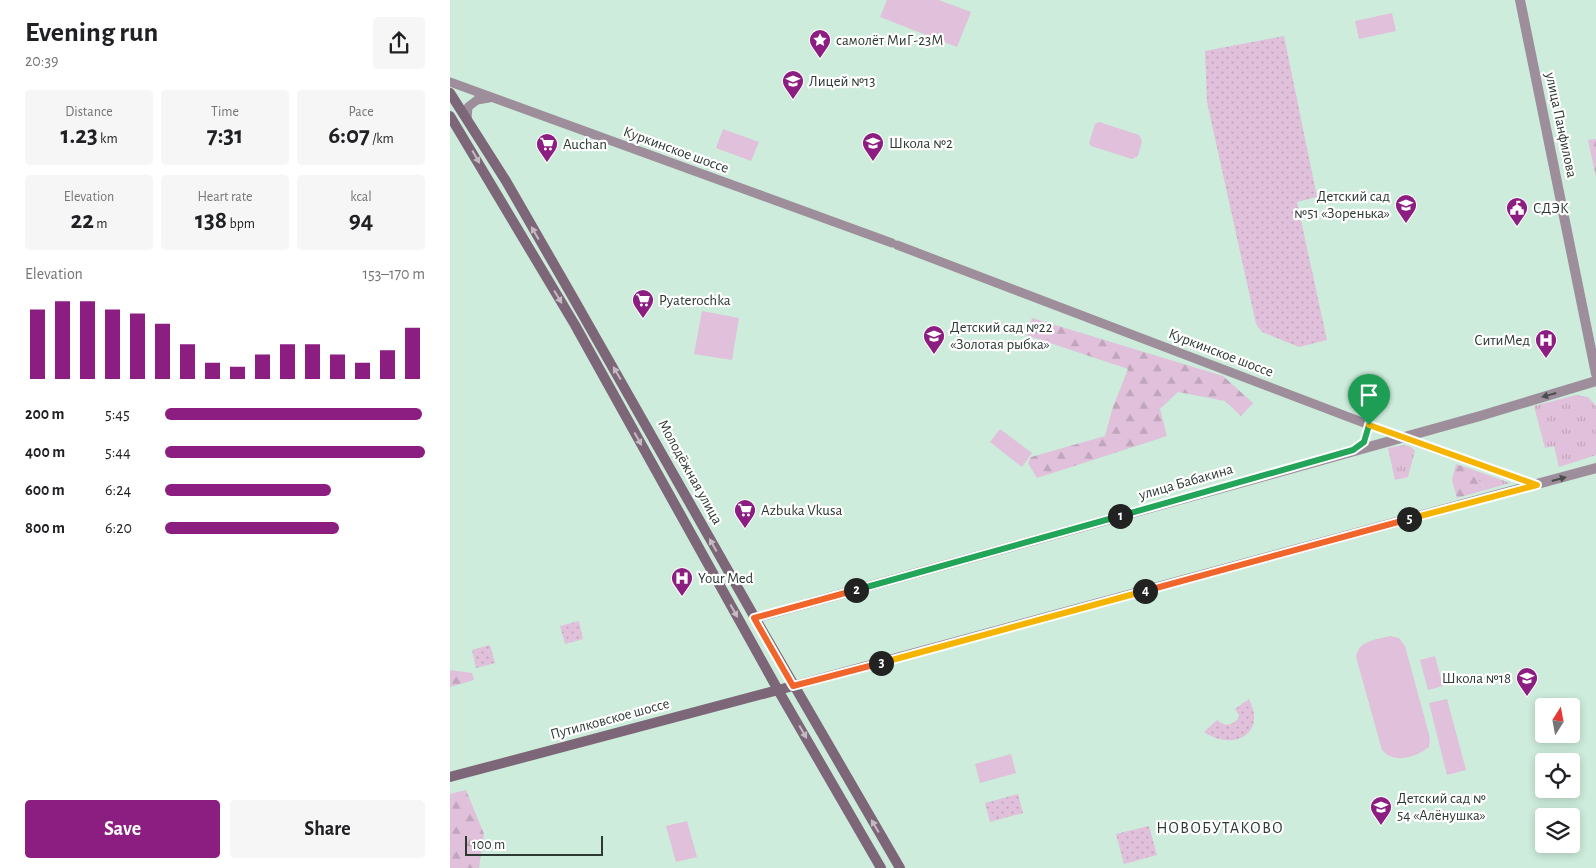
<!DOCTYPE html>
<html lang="en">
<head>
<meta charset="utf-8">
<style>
	:root { --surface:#fff; --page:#f6f6f6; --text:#202124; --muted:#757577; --accent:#8c1e82 }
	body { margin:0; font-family:"Alegreya Sans",sans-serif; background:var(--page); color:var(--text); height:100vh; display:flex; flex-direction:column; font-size:19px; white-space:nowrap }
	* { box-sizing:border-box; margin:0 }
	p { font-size:16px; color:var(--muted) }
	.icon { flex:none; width:28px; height:28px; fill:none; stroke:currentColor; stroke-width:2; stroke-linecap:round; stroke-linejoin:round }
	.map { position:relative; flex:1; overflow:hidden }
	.panel { display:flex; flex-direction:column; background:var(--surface); width:450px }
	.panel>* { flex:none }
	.needle { width:32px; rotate:11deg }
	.controls { position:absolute; left:1085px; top:698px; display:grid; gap:10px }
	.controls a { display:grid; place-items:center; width:45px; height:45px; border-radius:5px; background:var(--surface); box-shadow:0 2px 8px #0003; font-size:25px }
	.scale { position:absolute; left:15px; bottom:12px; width:138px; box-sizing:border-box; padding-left:5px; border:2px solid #2d3933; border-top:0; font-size:14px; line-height:18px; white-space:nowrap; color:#2d3933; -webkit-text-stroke:4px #fff; paint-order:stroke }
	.pin { position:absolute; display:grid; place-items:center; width:42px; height:42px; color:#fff; margin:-51px -21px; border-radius:50% 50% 50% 0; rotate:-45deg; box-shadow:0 0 5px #0007 }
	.pin .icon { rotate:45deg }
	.km { position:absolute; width:25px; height:25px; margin:-12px; border-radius:50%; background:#222; color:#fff; font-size:14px; line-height:25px; text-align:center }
	.round { display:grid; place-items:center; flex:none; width:52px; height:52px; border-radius:5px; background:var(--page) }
	.headline { display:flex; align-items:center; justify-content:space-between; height:85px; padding:0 25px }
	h1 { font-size:28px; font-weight:700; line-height:38px }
	.metrics { display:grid; grid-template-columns:repeat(3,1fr); gap:8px; height:85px; padding:5px 25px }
	.metrics div { display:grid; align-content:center; border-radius:5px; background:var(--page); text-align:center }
	.metrics b { font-size:25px; font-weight:700 }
	.metrics small { font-size:14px; font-weight:400 }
	.metrics p { font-size:14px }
	.chart { height:140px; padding:10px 25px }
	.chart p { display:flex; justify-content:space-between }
	.chart svg { width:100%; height:90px; margin-top:5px; stroke:var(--accent); stroke-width:6 }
	.cta { display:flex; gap:10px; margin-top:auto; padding:10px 25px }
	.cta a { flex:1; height:58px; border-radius:5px; background:var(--accent); color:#fff; font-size:20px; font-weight:700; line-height:58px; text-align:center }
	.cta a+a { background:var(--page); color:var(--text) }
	ul { padding:0 25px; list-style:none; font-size:16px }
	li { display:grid; grid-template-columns:80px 60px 1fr; align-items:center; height:38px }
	li i { height:12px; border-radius:6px; background:var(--accent) }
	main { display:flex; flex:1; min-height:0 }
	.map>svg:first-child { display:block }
</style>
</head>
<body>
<main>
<section class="panel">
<div class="headline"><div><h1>Evening run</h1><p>20:39</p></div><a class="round"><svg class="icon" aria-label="share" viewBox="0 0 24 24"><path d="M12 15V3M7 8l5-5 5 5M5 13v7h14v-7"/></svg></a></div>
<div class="metrics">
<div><p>Distance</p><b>1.23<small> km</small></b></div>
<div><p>Time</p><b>7:31</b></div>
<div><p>Pace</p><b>6:07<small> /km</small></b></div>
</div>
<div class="metrics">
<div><p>Elevation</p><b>22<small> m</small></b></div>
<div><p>Heart rate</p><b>138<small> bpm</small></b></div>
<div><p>kcal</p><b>94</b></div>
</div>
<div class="chart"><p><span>Elevation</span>153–170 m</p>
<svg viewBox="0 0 160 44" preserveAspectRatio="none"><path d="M5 44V10M15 44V6M25 44V6M35 44V10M45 44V12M55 44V17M65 44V27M75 44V36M85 44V38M95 44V32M105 44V27M115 44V27M125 44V32M135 44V36M145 44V30M155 44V19"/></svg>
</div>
<ul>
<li><b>200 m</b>5:45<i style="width:99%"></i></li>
<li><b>400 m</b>5:44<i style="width:100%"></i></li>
<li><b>600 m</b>6:24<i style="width:64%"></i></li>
<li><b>800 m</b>6:20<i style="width:67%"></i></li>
</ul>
<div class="cta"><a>Save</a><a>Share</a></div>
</section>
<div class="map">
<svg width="1146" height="868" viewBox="0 0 1146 868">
	<defs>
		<pattern id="grass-tufts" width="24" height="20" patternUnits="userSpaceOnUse" patternTransform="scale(1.25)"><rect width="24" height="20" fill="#e0c0da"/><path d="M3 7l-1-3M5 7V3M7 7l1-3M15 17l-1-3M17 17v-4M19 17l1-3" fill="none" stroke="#c0a6bc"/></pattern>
		<pattern id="forest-firs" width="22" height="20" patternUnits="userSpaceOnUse" patternTransform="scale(1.25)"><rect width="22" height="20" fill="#e0c0da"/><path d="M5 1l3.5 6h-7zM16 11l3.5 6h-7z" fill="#c0a6bc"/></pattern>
		<pattern id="park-dots" width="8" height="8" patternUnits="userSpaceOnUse" patternTransform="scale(1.25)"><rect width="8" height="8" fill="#e0c0da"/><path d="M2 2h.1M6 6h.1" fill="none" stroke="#c0a6bc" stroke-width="1.8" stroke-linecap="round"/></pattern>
	</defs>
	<rect width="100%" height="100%" fill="#cdecdb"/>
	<path fill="url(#grass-tufts)" d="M1126,395l12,2 8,9v49l-37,12 -5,-21 -9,2 -11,-42z
		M954,445l7,2 4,4 -7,26 -13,3 -7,-32z
		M1021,469l39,14 -25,7z"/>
	<path fill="url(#forest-firs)" d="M1146,139v38l-8,-37z
		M582,318l191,58 30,27 -12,13 -16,-15 -47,-9 -18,17 7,27 -130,42 -9,-15 3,-6 74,-21 8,-29 15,-38 -102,-34z
		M1006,464l15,5 14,21 -28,8 -5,-18z
		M0,670l22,3 2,7 -24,7z
		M16,790l18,44 -5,34h-29v-74z"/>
	<path fill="url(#park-dots)" d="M834,36l33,161 -20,5 30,138 -28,7 -37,-15 -6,-8 -49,-222 -2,-51z
		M129,621l4,18 -18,5 -5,-18z
		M40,645l5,18 -19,5 -4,-18z
		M799,699c18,34 -15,53 -45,33l13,-12c8,7 13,6 21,-1l1,-4 -4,-6z
		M568,794l5,19 -33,9 -5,-19z
		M699,826l8,29 -33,9 -8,-30z"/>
	<path fill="#e0c0da" d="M437,0h52l32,12 -14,35 -77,-30z
		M942,13l4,18 -37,8 -4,-18z
		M649,122l40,13 3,6 -4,15 -6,3 -41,-13 -2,-3 6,-19z
		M273,129l36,13 -8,19 -35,-13z
		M252,311l37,7 -7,42 -38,-6z
		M550,429l32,24 -10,14 -32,-25z
		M940,636l9,2 6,8 25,92 -1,9c-14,11 -35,17 -47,3l-26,-93c3,-17 19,-17 34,-21z
		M985,656l8,30 -15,4 -8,-30z
		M997,699l19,71 -19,5 -18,-72z
		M561,754l5,19 -36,10 -5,-19z
		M237,821l10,36 -21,5 -10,-36z"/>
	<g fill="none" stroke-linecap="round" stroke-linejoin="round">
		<path stroke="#9e8e9b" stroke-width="9" d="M0,82l442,161
			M17,119l1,-12 9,-7 12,-2
			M447,245l504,192 136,48
			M903,450l11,-8 5,-17"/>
		<path stroke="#9e8e9b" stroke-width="10" d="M1070,0l76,374
			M305,618l725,-202 116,-35
			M343,686l803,-218"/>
		<path stroke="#7c6678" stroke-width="10" d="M0,93l56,88 65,113 184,324 145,250
			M0,116l125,209 203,365 103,178
			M0,777l343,-91"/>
	</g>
	<defs><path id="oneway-solid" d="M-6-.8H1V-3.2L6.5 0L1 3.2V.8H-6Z" transform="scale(1.25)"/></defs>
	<g fill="#c4bac2">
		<use href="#oneway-solid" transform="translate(26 157) rotate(60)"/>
		<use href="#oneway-solid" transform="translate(85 233) rotate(-120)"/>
		<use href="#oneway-solid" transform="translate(108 297) rotate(59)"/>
		<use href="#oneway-solid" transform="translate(167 373) rotate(-120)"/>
		<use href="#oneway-solid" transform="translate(188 439) rotate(61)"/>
		<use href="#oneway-solid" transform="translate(263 545) rotate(-119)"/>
		<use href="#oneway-solid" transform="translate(284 611) rotate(61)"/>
		<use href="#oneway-solid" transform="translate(353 732) rotate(60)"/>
		<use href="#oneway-solid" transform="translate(425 826) rotate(-120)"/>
	</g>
	<g fill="#494e4d">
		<use href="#oneway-solid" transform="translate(1099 395) rotate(164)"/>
		<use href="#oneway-solid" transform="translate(1109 479) rotate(-15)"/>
	</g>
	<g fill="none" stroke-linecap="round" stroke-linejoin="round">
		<g stroke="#fff" stroke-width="10">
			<path id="split-1" d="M670,516l233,-66 11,-8 5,-17"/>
		</g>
		<g stroke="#fff" stroke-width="10">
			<path id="split-2" d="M406,590l264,-74"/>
		</g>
		<g stroke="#fff" stroke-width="10">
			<path id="split-3" d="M406,590l-102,28 39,68 88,-23"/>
		</g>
		<g stroke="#fff" stroke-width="10">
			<path id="split-4" d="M431,663l264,-72"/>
		</g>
		<g stroke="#fff" stroke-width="10">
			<path id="split-5" d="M695,591l264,-72"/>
		</g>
		<g stroke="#fff" stroke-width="10">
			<path id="split-6" d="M919,425l168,60 -128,34"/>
		</g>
		<use href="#split-1" stroke="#22a559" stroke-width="6"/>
		<use href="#split-2" stroke="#22a559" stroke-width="6"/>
		<use href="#split-3" stroke="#f0652b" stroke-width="6"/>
		<use href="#split-4" stroke="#f5b400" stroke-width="6"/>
		<use href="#split-5" stroke="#f0652b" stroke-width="6"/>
		<use href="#split-6" stroke="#f5b400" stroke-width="6"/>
	</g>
	<defs>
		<g id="sight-pin" transform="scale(1.125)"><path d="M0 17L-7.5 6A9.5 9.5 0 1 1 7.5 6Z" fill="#8c1e82" stroke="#fff"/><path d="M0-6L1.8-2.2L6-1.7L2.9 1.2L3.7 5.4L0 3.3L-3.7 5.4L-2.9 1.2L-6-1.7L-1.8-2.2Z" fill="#fff"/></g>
		<g id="school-pin" transform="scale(1.125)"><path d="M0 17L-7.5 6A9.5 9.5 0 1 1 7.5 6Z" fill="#8c1e82" stroke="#fff"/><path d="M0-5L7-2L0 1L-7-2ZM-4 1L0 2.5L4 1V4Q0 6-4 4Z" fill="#fff"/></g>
		<g id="supermarket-pin" transform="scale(1.125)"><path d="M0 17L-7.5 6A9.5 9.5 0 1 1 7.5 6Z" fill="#8c1e82" stroke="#fff"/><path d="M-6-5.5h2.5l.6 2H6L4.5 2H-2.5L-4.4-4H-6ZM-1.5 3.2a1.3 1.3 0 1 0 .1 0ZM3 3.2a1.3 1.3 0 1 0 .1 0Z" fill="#fff"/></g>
		<g id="civic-pin" transform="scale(1.125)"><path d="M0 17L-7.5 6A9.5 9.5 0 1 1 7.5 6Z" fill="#8c1e82" stroke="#fff"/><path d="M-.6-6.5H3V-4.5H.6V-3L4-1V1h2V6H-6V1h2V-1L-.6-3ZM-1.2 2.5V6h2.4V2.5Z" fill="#fff"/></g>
		<g id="hospital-pin" transform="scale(1.125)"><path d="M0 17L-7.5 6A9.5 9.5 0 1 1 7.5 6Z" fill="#8c1e82" stroke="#fff"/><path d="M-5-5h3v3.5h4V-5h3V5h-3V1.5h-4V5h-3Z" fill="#fff"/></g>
	</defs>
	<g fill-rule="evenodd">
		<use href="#sight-pin" x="370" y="40"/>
		<use href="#school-pin" x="343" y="81"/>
		<use href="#school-pin" x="423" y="143"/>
		<use href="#supermarket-pin" x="97" y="144"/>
		<use href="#school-pin" x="956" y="205"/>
		<use href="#civic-pin" x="1067" y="208"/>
		<use href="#supermarket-pin" x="193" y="300"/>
		<use href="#school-pin" x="484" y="336"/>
		<use href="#hospital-pin" x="1096" y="340"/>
		<use href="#supermarket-pin" x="295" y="510"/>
		<use href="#hospital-pin" x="232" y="578"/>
		<use href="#school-pin" x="1077" y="678"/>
		<use href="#school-pin" x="931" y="807"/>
	</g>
	<g text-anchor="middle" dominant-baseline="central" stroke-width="4.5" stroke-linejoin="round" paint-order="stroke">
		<g font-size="15" fill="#2d3933" stroke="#fff" text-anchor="start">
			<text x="386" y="40">самолёт МиГ-23М</text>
			<text x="359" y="81">Лицей №13</text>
			<text x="439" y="143">Школа №2</text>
			<text x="113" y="144">Auchan</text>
			<text x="940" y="196" text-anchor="end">Детский сад<tspan x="940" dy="17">№51 «Зоренька»</tspan></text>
			<text x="1083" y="208">СДЭК</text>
			<text x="209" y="300">Pyaterochka</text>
			<text x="500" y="327">Детский сад №22<tspan x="500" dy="17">«Золотая рыбка»</tspan></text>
			<text x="1080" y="340" text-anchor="end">СитиМед</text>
			<text x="311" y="510">Azbuka Vkusa</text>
			<text x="248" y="578">Your Med</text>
			<text x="1061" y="678" text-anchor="end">Школа №18</text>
			<text x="947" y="798">Детский сад №<tspan x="947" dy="17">54 «Алёнушка»</tspan></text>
		</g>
		<g font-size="15" fill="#2d3933" stroke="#fff">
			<text transform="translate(1111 125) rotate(78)">улица Панфилова</text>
			<text transform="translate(226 150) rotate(20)">Куркинское шоссе</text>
			<text transform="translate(771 353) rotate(21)">Куркинское шоссе</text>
			<text transform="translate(240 472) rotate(61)">Молодёжная улица</text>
			<text transform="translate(736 482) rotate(-16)">улица Бабакина</text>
			<text transform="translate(160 719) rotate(-15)">Путилковское шоссе</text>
		</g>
		<g font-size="16" letter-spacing="1" fill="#2d3933" stroke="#fff">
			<text x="770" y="828">НОВОБУТАКОВО</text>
		</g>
	</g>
</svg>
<div class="controls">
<a><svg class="needle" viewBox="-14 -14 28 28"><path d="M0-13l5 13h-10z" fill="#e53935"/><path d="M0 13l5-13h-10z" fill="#757577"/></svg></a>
<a><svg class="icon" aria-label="locate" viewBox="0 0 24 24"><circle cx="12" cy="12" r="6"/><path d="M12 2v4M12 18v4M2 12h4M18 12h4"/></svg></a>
<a><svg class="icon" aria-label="layers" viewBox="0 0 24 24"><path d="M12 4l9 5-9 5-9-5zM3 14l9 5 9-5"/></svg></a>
</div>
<div class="scale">100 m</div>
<div class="pin" style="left:919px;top:425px;background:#1e9e55"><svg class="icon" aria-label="arrive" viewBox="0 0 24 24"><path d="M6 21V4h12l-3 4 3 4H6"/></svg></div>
<b class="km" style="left:670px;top:516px">1</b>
<b class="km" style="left:406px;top:590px">2</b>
<b class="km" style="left:431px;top:663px">3</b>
<b class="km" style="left:695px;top:591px">4</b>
<b class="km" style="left:959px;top:519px">5</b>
</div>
</main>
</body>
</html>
